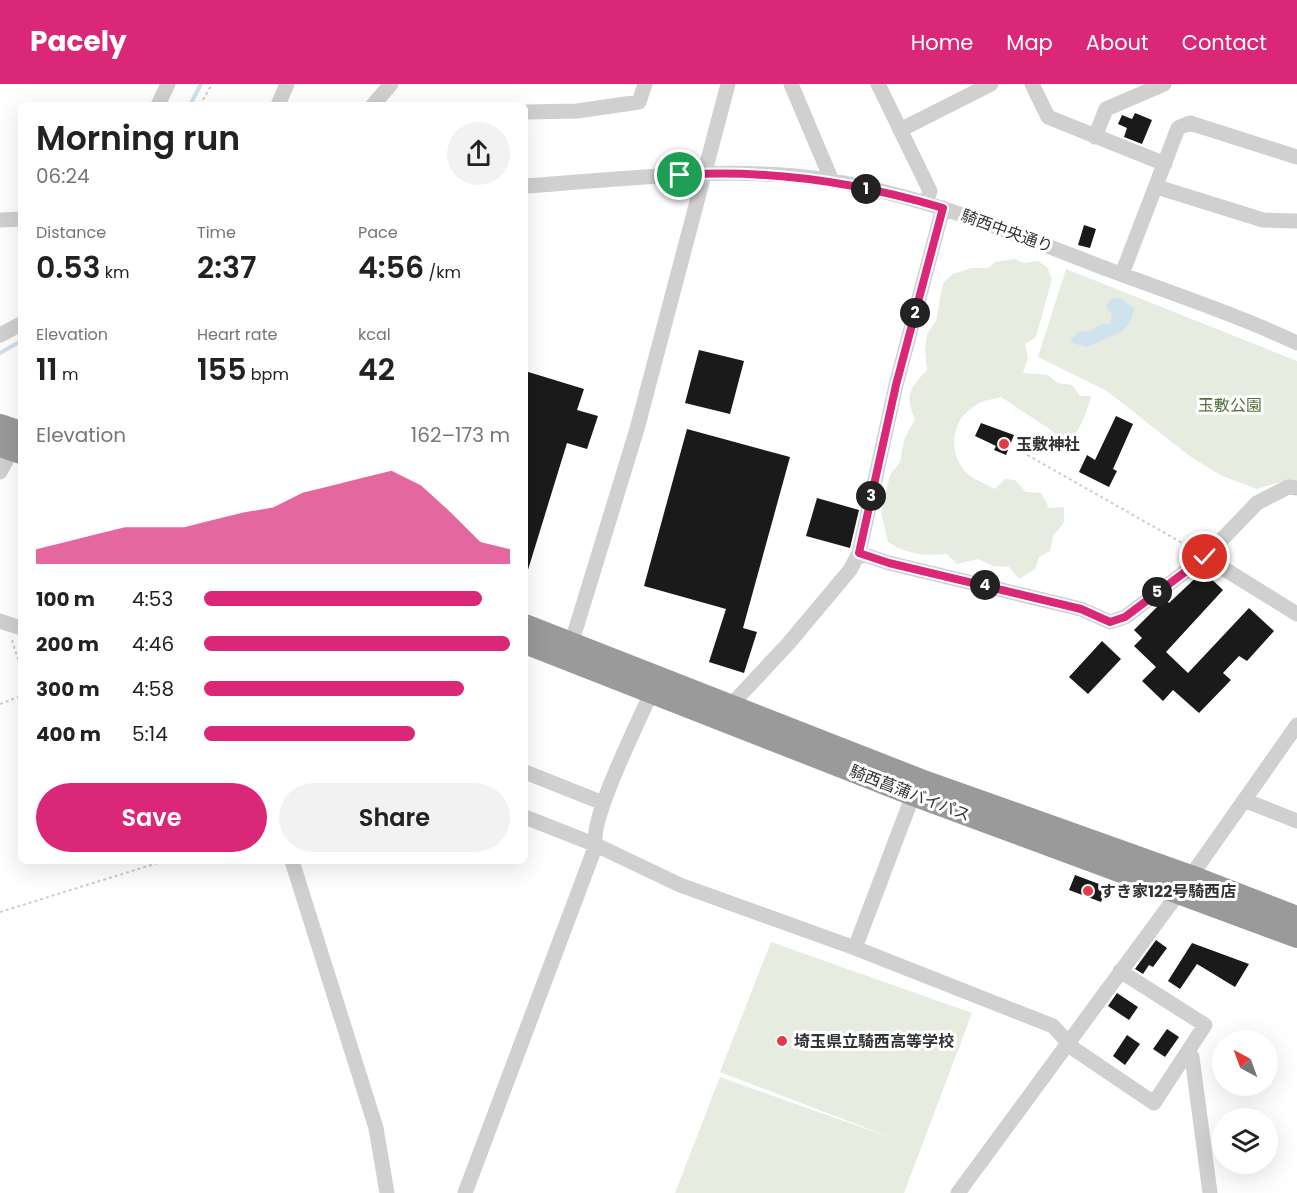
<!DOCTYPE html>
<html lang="en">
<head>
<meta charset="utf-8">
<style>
	:root { --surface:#fff; --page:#f2f2f2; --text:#222; --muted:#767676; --accent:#db2777 }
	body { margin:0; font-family:Poppins,"Noto Sans JP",sans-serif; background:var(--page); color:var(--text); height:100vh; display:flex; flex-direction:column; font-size:22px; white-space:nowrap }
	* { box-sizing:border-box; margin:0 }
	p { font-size:20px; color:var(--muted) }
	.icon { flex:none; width:33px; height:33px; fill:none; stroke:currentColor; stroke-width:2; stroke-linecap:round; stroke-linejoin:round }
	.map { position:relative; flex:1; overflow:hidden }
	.details { position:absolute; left:18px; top:18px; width:510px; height:762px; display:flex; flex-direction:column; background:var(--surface); border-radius:9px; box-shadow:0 6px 24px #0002 }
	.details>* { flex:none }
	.needle { width:39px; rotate:319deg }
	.buttons { position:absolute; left:1212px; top:946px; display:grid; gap:12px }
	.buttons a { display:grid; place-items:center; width:66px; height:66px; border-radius:50%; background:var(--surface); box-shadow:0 6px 24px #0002; font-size:30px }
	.pin { position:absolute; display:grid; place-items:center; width:51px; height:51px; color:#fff; margin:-26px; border:3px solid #fff; border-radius:50%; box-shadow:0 2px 6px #0007 }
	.km { position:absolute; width:30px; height:30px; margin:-15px; border-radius:50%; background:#222; color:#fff; font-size:16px; line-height:30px; text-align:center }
	.round { display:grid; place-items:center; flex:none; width:63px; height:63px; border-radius:32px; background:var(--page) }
	.summary { display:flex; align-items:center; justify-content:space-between; height:102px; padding:0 18px }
	h1 { font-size:33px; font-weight:600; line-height:45px }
	.stats { display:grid; grid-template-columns:repeat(3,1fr); gap:9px; height:102px; padding:6px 18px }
	.stats div { display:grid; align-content:center }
	.stats b { font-size:30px; font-weight:600 }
	.stats small { font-size:16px; font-weight:400 }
	.stats p { font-size:16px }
	.chart { height:168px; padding:12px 18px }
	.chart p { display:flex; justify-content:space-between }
	.chart svg { width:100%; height:108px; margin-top:6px; fill:var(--accent); opacity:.7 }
	.primary-button { display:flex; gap:12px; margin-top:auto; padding:12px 18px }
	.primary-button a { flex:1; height:69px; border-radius:36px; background:var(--accent); color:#fff; font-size:24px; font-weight:600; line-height:69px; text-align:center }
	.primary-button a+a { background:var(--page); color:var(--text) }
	ul { padding:0 18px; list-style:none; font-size:20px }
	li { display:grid; grid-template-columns:96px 72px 1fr; align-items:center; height:45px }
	li i { height:15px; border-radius:8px; background:var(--accent) }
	header { display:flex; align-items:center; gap:36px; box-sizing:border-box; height:84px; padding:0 30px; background:var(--accent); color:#fff }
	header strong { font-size:28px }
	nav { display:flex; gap:33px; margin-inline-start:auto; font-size:21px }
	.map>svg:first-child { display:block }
</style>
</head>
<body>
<header>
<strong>Pacely</strong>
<nav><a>Home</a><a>Map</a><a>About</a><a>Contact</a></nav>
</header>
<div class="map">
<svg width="1297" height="1109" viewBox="0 0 1297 1109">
	<rect width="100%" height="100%" fill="#fff"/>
	<path fill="#e6ecdf" d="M1015,175l9,4 14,-2 9,6 5,12 -16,58 -11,7 3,14 -5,15 25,2 9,8 15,2 8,11h11c-4,17 -12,38 -26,49l-14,-15 -50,-33c-7,2 -16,3 -23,7 -30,15 -32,55 -5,74 7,4 15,7 22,11l10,-10 10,1 11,12 15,1 8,15 15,-1v16l-11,13 -3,15 -11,6 -4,12 -16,10 -10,-12 -16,-1 -15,-7 -21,5 -10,-10c-23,2 -39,1 -59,-12l-7,-29 9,-38 10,-13 4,-22 11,-21c-11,-24 -5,-31 12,-49l-2,-20 2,-16 9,-13 7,-38 10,-9 19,-6h16l7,-6z
		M1066,185l231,92v121l-10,-2 -30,9 -35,-13 -31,-19 -84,-66 -69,-34z
		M771,858l201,71 -68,180h-229l45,-116 180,64 -180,-69z"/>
	<path fill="#cfe2ee" d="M1121,214l13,11 -5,15 -8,8 -34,15 -15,-4 -1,-3 6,-8 13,-1 12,-7h8l2,-10 -5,-5v-5l5,-5z"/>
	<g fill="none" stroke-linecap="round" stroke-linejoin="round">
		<path stroke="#cfe2ee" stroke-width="4" d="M190,21l11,-21
			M0,269l21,-12"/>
	</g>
	<path fill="#1a1a1a" d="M1135,29l17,7 -10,24 -18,-7 3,-9 -9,-4 4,-9 10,4z
		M1084,141l12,4 -6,19 -12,-3z
		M699,266l45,11 -14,53 -45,-11z
		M525,287l59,18 -7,21 21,6 -11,33 -20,-6 -40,130h-2z
		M1116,332l17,8 -20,45 4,2 -8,16 -30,-15 8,-17 8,5z
		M981,339l33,12 -8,20 -12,-5 2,-4 -21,-10z
		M687,345l103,28 -47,171 14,4 -13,41 -35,-11 17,-53 -82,-23z
		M817,414l42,12 -9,38 -44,-12z
		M1203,487l20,19 -57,62 22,21 61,-65 25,23 -27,30 -8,-5 -16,17 8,7 -32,33 -26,-23 -10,11 -21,-20 14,-14 -22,-21 8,-8 -8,-8 31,-31 4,4z
		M1102,557l19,18 -33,35 -19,-17z
		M1075,791l32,12 -6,15 -32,-12z
		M1156,856l11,8 -14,19 -4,-2 -6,9 -8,-5z
		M1192,859l57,21 -14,23 -38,-23 -17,25 -12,-8z
		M1117,909l21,14 -9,13 -21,-14z
		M1167,945l12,8 -14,20 -12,-8z
		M1127,951l13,9 -15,21 -12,-9z"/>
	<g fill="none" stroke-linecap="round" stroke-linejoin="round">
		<path stroke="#cdcdcd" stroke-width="2" stroke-dasharray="3 3" stroke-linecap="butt" d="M200,21l12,-21
			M1022,368l171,97
			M12,556l9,29
			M0,620l21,-8
			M0,828l164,-51"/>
		<path stroke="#d0d0d0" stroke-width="15" d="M791,0l41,97
			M878,0l52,107 -4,12
			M1032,0l16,33 117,47
			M158,21l10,-21
			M278,21l9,-21
			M373,21l18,-21
			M525,28l52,-1 62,-9 6,-18
			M900,46l91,-46
			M1095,53l11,-28 58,-25
			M525,102c90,-6 181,-18 271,-10 106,11 205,52 303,90 66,25 134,47 198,77
			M1157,103l106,33 34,1
			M0,136l21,-1
			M1122,190l56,-146 12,-5 107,34
			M0,251l21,-11
			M0,388l12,-22
			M859,469l30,10 192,46 29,13 15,-5 80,-60 52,-54 31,-16 9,1
			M1205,473l92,57
			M0,537l21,7
			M569,567l68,-222 91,-345
			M730,622l58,-62 62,-74 9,-17 37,-168 47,-177
			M525,688l78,31
			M1244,716l53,21
			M525,733l71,28 84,40 175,63 198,78 21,23 80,54 51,-78 -85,-54
			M292,777l84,267 11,65
			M855,864l58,-153
			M1188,967l4,6 18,136
			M465,1109l131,-348c-8,-23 43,-124 55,-152
			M958,1109l233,-317 106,-151"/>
		<path stroke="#9a9a9a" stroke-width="22" d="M0,341l21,7
			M0,362l21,7
			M525,541l396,155 270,96 106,41
			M525,559l388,152 384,142"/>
	</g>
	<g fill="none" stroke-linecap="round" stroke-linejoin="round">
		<g stroke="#fff" stroke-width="12">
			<path id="route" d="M680,91c90,-6 176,7 263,33l-47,177 -37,168 30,10 192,46 29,13 15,-5 80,-60"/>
		</g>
		<use href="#route" stroke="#db2777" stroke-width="8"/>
	</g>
	<g fill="#e63946" stroke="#fff" stroke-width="2">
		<circle cx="1004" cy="360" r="6"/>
		<circle cx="1088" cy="807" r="6"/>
		<circle cx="782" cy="957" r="6"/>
	</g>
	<g text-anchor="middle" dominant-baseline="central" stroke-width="6" stroke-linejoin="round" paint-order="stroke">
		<g font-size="16" fill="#333" stroke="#fff">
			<text transform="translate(1007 147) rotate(20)">騎西中央通り</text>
			<text transform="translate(910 709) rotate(21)">騎西菖蒲バイパス</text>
		</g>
		<g font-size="16" fill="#56703f" stroke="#fff">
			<text x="1230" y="321">玉敷公園</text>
		</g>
		<g font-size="16" font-weight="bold" fill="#333" stroke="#fff" text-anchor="start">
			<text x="1016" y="360">玉敷神社</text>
			<text x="1100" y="807">すき家122号騎西店</text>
			<text x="794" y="957">埼玉県立騎西高等学校</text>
		</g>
	</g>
</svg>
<div class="buttons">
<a><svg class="needle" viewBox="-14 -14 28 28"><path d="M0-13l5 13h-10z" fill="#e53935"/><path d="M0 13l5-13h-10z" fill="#767676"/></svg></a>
<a><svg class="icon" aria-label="layers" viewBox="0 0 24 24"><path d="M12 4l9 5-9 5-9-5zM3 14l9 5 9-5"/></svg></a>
</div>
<div class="pin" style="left:680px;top:91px;background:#1e9e55"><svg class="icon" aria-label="arrive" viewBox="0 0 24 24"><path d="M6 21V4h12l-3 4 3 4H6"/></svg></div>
<div class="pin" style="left:1205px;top:473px;background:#d93025"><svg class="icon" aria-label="check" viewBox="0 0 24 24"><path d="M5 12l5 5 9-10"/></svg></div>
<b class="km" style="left:866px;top:105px">1</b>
<b class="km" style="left:915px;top:229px">2</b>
<b class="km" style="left:871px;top:412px">3</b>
<b class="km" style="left:985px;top:501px">4</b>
<b class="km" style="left:1157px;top:508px">5</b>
<section class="details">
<div class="summary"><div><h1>Morning run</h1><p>06:24</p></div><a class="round"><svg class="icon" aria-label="share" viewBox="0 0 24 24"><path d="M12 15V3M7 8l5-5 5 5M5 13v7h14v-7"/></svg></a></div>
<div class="stats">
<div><p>Distance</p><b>0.53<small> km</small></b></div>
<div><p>Time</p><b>2:37</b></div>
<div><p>Pace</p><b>4:56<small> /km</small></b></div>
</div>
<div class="stats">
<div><p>Elevation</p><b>11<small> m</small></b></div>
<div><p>Heart rate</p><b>155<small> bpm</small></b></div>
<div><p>kcal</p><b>42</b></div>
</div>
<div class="chart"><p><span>Elevation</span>162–173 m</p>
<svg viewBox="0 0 160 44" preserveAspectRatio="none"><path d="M0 44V38L10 35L20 32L30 29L40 29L50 29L60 26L70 23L80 21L90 15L100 12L110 9L120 6L130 12L140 23L150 35L160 38V44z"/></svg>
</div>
<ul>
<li><b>100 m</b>4:53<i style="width:91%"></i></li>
<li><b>200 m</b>4:46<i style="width:100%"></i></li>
<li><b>300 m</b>4:58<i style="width:85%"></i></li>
<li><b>400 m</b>5:14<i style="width:69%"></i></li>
</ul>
<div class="primary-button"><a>Save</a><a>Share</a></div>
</section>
</div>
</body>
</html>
